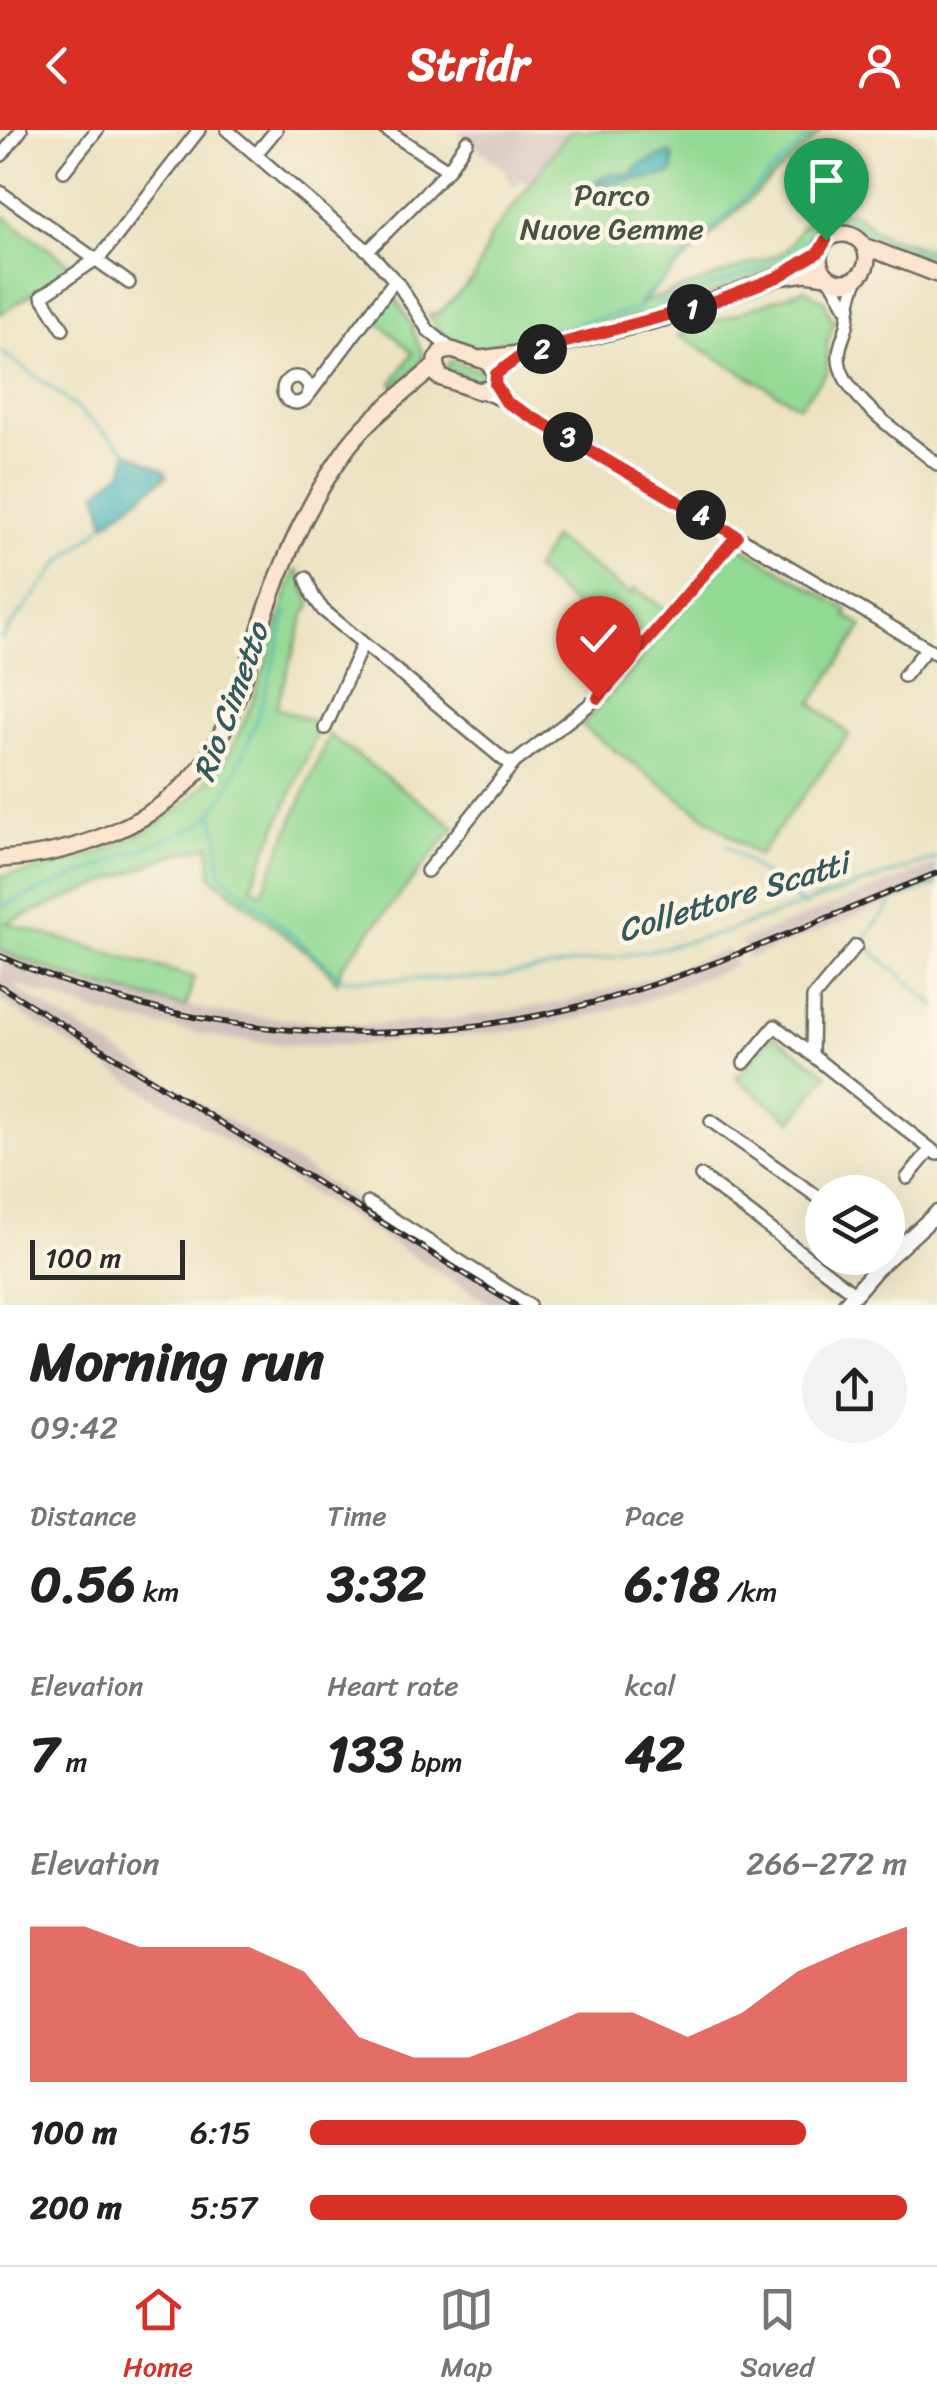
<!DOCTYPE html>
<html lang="en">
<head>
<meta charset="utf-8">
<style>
	:root { --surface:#fff; --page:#f2f2f2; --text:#222; --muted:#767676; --line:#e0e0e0; --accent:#d93025 }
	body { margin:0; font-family:Sriracha,sans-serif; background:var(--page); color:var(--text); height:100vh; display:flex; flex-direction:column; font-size:38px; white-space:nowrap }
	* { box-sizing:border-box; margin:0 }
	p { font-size:32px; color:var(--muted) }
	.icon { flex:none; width:55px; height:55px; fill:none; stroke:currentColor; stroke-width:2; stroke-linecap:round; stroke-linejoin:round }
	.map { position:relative; height:1175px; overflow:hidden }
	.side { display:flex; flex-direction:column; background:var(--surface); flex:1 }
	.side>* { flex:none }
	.controls { position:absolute; left:805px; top:1045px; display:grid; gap:20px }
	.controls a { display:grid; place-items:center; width:100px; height:100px; border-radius:50%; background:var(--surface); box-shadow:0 10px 40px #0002; font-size:50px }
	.scale { position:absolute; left:30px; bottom:25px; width:155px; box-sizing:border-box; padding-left:10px; border:5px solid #2b2b2b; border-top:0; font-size:28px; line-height:35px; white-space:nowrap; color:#2b2b2b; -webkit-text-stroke:8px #fcf5e5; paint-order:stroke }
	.pin { position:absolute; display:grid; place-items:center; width:85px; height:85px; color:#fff; margin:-102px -42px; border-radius:50% 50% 50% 0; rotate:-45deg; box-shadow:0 0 10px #0007 }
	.pin .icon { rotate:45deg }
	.km { position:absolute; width:50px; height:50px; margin:-25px; border-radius:50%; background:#222; color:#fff; font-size:28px; line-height:50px; text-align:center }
	.round { display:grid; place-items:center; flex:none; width:105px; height:105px; border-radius:52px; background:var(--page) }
	.overview { display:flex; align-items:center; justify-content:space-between; height:170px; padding:0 30px }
	h1 { font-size:55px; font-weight:700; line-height:75px }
	.metrics { display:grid; grid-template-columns:repeat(3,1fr); gap:15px; height:170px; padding:10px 30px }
	.metrics div { display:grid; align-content:center }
	.metrics b { font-size:50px; font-weight:700 }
	.metrics small { font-size:28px; font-weight:400 }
	.metrics p { font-size:28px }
	.chart { height:280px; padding:20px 30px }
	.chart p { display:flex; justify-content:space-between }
	.chart svg { width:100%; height:180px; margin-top:10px; fill:var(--accent); opacity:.7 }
	ul { padding:0 30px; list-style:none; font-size:32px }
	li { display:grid; grid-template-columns:160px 120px 1fr; align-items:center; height:75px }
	li i { height:25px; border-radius:12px; background:var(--accent) }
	header { display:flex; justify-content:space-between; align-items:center; height:130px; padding:0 30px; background:var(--accent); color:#fff; font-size:45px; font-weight:700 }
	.tabs { display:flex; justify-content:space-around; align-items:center; height:140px; border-top:2px solid var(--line); background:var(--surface); font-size:28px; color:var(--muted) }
	.tabs a { display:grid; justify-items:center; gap:5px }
	.tabs .on { color:var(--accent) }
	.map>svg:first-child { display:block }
</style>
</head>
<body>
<header><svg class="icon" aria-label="back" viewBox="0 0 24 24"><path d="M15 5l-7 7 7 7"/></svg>Stridr<svg class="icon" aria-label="person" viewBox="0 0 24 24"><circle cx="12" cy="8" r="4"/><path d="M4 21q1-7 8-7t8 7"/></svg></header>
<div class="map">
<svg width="937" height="1175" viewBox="0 0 937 1175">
	<rect width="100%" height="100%" fill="#fcf5e5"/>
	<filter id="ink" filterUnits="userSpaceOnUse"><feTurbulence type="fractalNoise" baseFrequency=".01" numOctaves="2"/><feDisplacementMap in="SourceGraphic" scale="20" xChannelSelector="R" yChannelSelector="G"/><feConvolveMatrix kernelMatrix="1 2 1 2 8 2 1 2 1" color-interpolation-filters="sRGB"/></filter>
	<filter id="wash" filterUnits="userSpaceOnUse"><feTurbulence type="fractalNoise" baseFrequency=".0048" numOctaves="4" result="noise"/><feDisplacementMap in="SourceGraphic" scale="40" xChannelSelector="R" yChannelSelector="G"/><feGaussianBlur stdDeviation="2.25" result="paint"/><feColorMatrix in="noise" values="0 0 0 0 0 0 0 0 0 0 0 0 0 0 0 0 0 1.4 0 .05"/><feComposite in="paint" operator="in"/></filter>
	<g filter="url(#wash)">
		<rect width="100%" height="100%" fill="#eae2c0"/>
		<path fill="#d0c0bc" d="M456,0h115l-42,55 -7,-6 -8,8 -12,-19z
			M937,734v20l-188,75 -9,-17z
			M728,819l8,16 -88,34 -56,16 -60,14 -176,16h-69l-63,-7 -119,-23 -87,-30 -4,2 510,318h-32l-492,-304v-50l88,32 136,31 132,11 86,-4 126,-20 63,-17z"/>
		<path fill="#92d993" stroke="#5e825f" stroke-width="2.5" d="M571,0h252l-186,175 142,-51 9,-6 13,-21 25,-14 13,-2 15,1 27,23 56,16v14l-58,-17 -25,-19 -17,-3 -16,6 -22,26 -101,42 -208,53 -43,-12 -18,-26 9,-1 37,-37 15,-40z
			M0,84l74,53 -74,47z
			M804,159l21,12 5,16 5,2 -8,25v28l-28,34 -121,-71z
			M393,163l18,31 12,32 -5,11 -23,19 -3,-3 21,-30 -39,-35z
			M450,231l35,11 3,7 -7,4 -31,-12 -3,-6z
			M553,408l78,57 4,-7 33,24 -39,43 -95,-85z
			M736,414l112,66 -2,6 17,10 -51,77 37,32 -91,121 -176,-130 89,-101z
			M298,440l13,36 -6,8 -29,94 45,16 -70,163 11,6 67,-158 126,92 -113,139 -5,16 -13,-16 -113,-90 -1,-30 -32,7 -172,70 188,54 -8,30 -98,-24 -88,-32v-75c89,-11 186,-47 232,-130 27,-48 44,-119 62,-173z
			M774,905l54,39 -36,47 -56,-43z"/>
		<path fill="#41b1b8" stroke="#366e72" stroke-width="2.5" d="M669,23l4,2v17l-4,3 -70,10 -4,-4 17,-7h20l8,-10z
			M127,321l38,20 2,5 -62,48 -7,-33 25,-20z"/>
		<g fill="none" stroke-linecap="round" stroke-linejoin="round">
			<path stroke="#41b1b8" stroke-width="2.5" d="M657,173c39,-12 97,-28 132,-49 19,-11 23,-35 48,-36 20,0 26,12 40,21 15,10 42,11 60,18
				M485,216l152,-37 59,-64 119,-115
				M0,221l48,34 79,66
				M0,510l60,-77 45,-39
				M213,684l6,24 1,34 124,108 147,-2 157,-27 70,-17 219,-76
				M726,715l79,62
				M937,754l-43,16 -32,42 75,65
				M0,777l196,-80c44,-25 78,-165 91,-215
				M818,886l7,40 35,30"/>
		</g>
	</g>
	<g filter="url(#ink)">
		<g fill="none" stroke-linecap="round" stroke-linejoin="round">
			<g stroke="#6e6b5f" stroke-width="16">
				<path id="minor" d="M227,0l141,121 31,34 29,45 24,20
					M386,0l62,40
					M256,24l20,-24
					M2,25l19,-25
					M64,41l33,-41
					M0,62l129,91
					M368,121l80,-81 19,-29
					M859,146c-8,16 -9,27 -11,44 -1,13 -10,24 -9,38 0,37 71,83 98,106
					M831,150l15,27
					M63,199l-21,-33 59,-40 98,-126
					M283 260a13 13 0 1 1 26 0a13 13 0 1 1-26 0Z
					M479,261l28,11 105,60 325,192
					M308,266l87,-116
					M306,448l7,18 10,14 181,150 10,3
					M904,546l23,-28
					M325,598l38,-85
					M427,741l87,-108 84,-65 139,-162
					M812,925l1,-57 43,-52
					M744,933l31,-37 162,128
					M711,991l111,79
					M701,1046l153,117
					M907,1048l24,-29
					M368,1073l161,102"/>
			</g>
			<g stroke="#6e6b5f" stroke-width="19">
				<path id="tertiary" d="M845,1175l31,-36 61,-56"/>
			</g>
			<g stroke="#6e6b5f" stroke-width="20">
				<path id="secondary" d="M819 128a24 24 0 1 1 48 0a24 24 0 1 1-48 0Z
					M864,116l73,28
					M452,220l36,12 8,12 -4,14 -13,3 -40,-14 -3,-17 5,-8z
					M481,229l44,-6 146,-37 107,-39 28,-4 20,3
					M0,729c74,-4 163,-36 206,-99 31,-46 44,-104 62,-155 18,-52 43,-105 74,-150 24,-36 61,-61 93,-89"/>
			</g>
			<use href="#minor" stroke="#fff" stroke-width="11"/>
			<use href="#tertiary" stroke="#fff" stroke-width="14"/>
			<use href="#secondary" stroke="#fce5cf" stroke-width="15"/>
			<g stroke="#2b2b2b" stroke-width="6">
				<path id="rail" d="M0,826c184,82 393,99 588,48 119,-32 234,-85 349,-131
					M0,856l515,319"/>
			</g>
			<use href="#rail" stroke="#fcf5e5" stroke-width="2.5" stroke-dasharray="8" stroke-linecap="butt"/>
		</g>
	</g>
	<g fill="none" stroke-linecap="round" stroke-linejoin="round" filter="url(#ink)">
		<g stroke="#fff" stroke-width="20">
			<path id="route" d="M598,568l139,-162 -231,-134 -11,-18 1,-10 29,-21 177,-47 76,-29 41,-25 7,-12"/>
		</g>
		<use href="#route" stroke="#d93025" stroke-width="12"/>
	</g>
	<g text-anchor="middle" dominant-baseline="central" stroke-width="9" stroke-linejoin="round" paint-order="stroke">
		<g font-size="30" fill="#455645" stroke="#fcf5e5">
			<text x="612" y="65">Parco<tspan x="612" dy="34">Nuove Gemme</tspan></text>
		</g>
		<g font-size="32" font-style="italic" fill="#335a5c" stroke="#fcf5e5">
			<text transform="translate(231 572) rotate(-70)">Rio Cimetto</text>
			<text transform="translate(733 767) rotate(-17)">Collettore Scatti</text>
		</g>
	</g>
</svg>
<div class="controls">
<a><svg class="icon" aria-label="layers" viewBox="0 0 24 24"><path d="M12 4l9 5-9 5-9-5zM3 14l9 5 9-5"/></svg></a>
</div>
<div class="scale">100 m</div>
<div class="pin" style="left:826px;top:110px;background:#1e9e55"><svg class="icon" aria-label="arrive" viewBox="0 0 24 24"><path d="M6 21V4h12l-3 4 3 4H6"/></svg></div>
<div class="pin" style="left:598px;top:568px;background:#d93025"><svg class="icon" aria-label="check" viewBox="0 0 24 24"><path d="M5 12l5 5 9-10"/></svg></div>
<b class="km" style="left:692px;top:179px">1</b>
<b class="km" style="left:542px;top:219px">2</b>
<b class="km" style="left:568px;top:307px">3</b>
<b class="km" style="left:701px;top:385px">4</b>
</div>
<section class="side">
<div class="overview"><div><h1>Morning run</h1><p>09:42</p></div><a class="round"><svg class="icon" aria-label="share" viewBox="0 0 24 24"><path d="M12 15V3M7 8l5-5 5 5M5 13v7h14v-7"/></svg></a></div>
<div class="metrics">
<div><p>Distance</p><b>0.56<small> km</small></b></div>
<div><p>Time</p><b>3:32</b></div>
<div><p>Pace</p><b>6:18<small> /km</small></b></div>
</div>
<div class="metrics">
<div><p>Elevation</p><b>7<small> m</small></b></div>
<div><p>Heart rate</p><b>133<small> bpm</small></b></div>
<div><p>kcal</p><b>42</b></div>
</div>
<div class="chart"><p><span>Elevation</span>266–272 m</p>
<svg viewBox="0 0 160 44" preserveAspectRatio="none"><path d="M0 44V6L10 6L20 11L30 11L40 11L50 17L60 33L70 38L80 38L90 33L100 27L110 27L120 33L130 27L140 17L150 11L160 6V44z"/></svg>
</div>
<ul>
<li><b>100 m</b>6:15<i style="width:83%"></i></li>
<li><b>200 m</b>5:57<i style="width:100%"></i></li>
</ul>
</section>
<nav class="tabs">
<a class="on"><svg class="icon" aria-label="home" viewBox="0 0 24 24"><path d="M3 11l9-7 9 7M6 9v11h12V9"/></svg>Home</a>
<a><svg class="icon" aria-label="map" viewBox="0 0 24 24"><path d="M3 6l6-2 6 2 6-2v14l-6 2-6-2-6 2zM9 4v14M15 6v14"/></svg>Map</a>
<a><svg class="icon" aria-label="saved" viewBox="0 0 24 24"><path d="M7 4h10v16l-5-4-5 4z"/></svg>Saved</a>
</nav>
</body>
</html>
